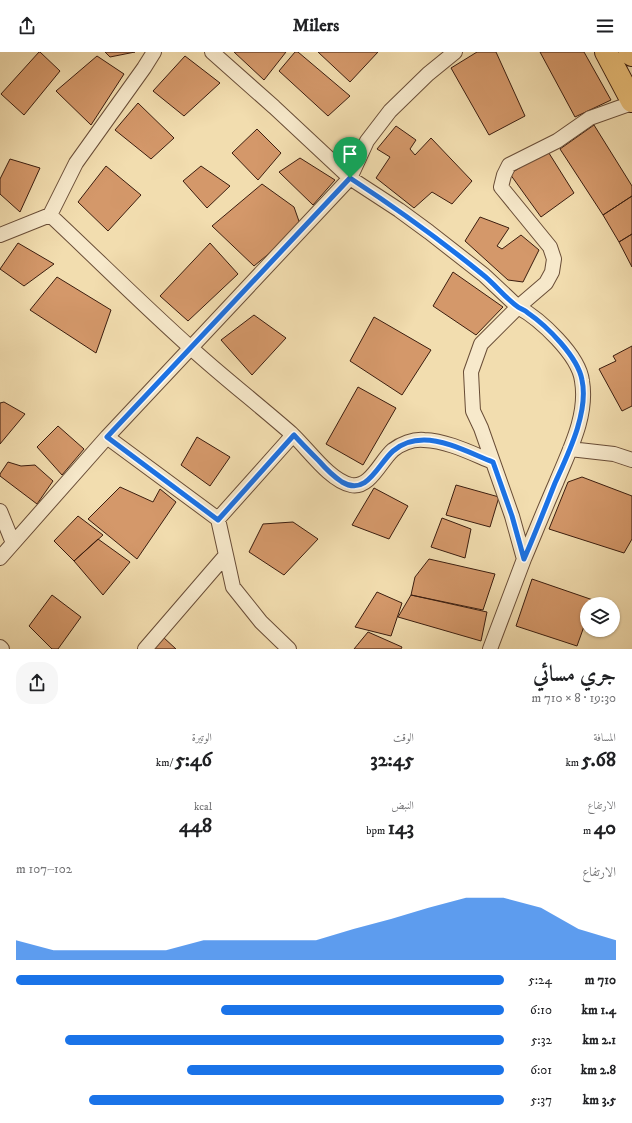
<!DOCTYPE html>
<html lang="ar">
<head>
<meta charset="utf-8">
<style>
	:root { --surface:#fff; --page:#f6f6f6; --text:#202124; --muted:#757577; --accent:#1a73e8 }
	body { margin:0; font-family:"IM FELL DW Pica",Amiri,serif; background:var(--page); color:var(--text); direction:rtl; height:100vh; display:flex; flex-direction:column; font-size:15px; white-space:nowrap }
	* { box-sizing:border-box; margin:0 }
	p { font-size:13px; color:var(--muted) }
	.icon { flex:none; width:22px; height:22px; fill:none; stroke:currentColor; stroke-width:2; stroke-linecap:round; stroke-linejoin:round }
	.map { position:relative; height:597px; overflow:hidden; direction:ltr }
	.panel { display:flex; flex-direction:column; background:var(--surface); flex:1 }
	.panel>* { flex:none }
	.fabs { position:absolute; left:580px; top:545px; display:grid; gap:8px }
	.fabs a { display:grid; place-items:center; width:40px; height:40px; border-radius:50%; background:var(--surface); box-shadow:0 1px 3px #0004; font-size:20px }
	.pin { position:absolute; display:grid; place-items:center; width:34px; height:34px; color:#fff; margin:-41px -17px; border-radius:50% 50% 50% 0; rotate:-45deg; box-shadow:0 0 4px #0007 }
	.pin .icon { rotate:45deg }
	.round { display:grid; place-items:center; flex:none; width:42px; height:42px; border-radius:16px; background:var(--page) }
	.headline { display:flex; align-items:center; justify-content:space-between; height:68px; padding:0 16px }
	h1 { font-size:22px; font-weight:700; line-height:30px }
	.metrics { display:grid; grid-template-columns:repeat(3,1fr); gap:6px; height:68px; padding:4px 16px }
	.metrics div { display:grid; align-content:center }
	.metrics b { font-size:20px; font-weight:700 }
	.metrics small { font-size:11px; font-weight:400 }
	.metrics p { font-size:11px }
	.chart { height:112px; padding:8px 16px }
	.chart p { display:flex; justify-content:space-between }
	.chart svg { width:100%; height:72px; margin-top:4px; fill:var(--accent); opacity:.7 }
	ul { padding:0 16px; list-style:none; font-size:13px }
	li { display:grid; grid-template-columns:64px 48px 1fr; align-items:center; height:30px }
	li i { height:10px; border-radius:5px; background:var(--accent) }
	header { display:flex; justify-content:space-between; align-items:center; height:52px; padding:0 16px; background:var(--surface); font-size:18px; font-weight:700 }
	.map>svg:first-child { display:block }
</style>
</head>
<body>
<header><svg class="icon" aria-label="menu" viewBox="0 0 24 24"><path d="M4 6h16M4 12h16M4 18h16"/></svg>Milers<svg class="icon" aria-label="share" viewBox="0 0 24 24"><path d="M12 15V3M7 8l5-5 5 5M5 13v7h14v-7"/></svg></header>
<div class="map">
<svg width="632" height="597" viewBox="0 0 632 597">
	<rect width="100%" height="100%" fill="#f2ddaf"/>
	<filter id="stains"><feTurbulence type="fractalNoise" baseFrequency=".005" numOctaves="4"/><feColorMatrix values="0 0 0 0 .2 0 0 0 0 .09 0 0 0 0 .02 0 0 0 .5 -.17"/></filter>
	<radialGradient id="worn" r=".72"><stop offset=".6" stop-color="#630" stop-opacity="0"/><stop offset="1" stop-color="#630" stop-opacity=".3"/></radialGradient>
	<path fill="#d4986a" stroke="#3b1d0f" d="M39,0h1l20,19 -36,44 -23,-21z
		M105,0h30l-25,5z
		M234,0h52l-22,28z
		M295,0h3l52,44 -22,20 -49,-45z
		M318,0h60l-28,30z
		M477,0h19l29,64 -36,19 -38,-67z
		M540,0h44l27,48 -36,17z
		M97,4l27,18 -33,51 -35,-34z
		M185,4l35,27 -36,33 -31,-25z
		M138,51l36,35 -23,21 -36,-29z
		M594,73l38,61v10l-29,19 -43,-66z
		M396,74l20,14 -6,9 5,6 16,-17 41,43 -20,23 -20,-12 -18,16 -38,-30 14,-21 -13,-8z
		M257,77l24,24 -23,27 -26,-27z
		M547,98l27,43 -33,24 -31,-43z
		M300,106l35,22 -22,25 -34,-33z
		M10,107l30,9 -20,44 -20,-18v-15z
		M106,114l35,29 -33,36 -30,-29z
		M201,114l29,20 -23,22 -24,-27z
		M262,132l32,23 7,20 -47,39 -42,-40z
		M632,144v38l-13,8 -16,-27z
		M480,165l29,11 -12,18 5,3 19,-14 18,15 -16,32 -15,-2 -43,-39z
		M632,182v33l-13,-25z
		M18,191l36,21 -30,22 -24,-17z
		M210,191l28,31 -50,47 -28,-25z
		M453,220l50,35 -27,28 -43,-29z
		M57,225l54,33 -15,43 -66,-43z
		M254,263l32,23 -34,37 -31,-35z
		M374,265l57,33 -29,45 -52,-34z
		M632,294v60l-10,5 -23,-42 17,-8 -3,-5z
		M358,335l38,21 -33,57 -37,-21z
		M4,350l21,12 -25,30v-41z
		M58,374l26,23 -22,26 -25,-28z
		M197,385l33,20 -20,29 -29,-21z
		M8,410l13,4 14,-1 18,16 -16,23 -37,-28v-2z
		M582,425l50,19v43l-8,14 -75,-24 19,-47z
		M456,433l43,12 -9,30 -44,-12z
		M120,435l33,15 7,-13 16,13 -39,57 -49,-40z
		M374,436l34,18 -19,33 -37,-14z
		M78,464l25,19 -29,26 -20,-20z
		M442,466l29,11 -6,29 -34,-11z
		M293,470l25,17 -34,36 -35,-23 14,-28z
		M98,487l32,23 -27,33 -29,-34z
		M429,507l66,15 -12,36 -72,-15 4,-18z
		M532,527l61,21 -1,4h-5v14l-10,28 -61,-20z
		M377,540l25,11 -11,33 -36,-9z
		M52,543l29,22 -23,32h-6l-23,-23z
		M411,543l76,17 -6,29 -83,-24z
		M368,580l34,15 -1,2h-47z
		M163,585l13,12h-24z"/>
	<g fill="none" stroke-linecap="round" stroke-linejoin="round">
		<g stroke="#694d37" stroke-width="16">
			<path id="minor" d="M212,0l62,55 76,71 49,32 30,22 55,43 34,32 -37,37 -10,28 1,20 1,19 8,17 31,88 12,43 -34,90
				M50,163c47,44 93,90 141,133 33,30 68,57 101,86 16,15 38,47 59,51 19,4 30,-25 42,-35 8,-6 20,-11 31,-10 24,1 47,13 69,22
				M0,183l50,-20 26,-52 68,-95 10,-16
				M107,385l111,82
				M570,397l44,5 18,6
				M0,459l13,32
				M226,503l7,32 28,35 28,27
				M0,506l107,-121 243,-259 17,-37 23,-30 38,-37 27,-22
				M524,507c11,-26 21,-51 32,-76 13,-32 32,-67 26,-102 -3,-26 -42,-62 -64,-74l28,-24 6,-11 2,-13 -4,-12 -49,-60 3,-12 5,-10 48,-24 33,-23 42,-15
				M0,595l2,2
				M145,597l81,-94 -8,-36 75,-84"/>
		</g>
		<g stroke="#3b1d0f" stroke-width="24">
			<path id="primary" d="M606,0l26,49
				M630,0l2,3"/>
		</g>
		<use href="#minor" stroke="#f7e9cb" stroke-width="14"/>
		<use href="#primary" stroke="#e9be78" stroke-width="22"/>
	</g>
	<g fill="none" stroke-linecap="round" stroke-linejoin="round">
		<g stroke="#fff" stroke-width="8">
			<path id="route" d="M350,126c46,30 89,61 132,96 13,10 23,24 36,33 3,2 7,3 10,6 19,13 50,44 54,67 7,32 -14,74 -27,103 -10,25 -20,51 -31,76l-12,-43 -19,-54c-21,-8 -47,-22 -69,-22 -11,0 -23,4 -31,11 -15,13 -26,46 -51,31 -9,-6 -16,-13 -23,-21 -8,-8 -17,-17 -25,-26l-76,85 -111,-83z"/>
		</g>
		<use href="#route" stroke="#1a73e8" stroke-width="5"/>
	</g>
	<rect width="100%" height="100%" filter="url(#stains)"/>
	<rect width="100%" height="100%" fill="url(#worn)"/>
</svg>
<div class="fabs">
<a><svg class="icon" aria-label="layers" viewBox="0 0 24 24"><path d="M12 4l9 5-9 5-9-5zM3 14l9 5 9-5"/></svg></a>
</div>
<div class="pin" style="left:350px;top:126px;background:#1e9e55"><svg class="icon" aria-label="arrive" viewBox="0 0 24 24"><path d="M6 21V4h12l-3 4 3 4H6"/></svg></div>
</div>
<section class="panel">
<div class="headline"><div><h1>جري مسائي</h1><p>19:30 · 8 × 710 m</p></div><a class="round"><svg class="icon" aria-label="share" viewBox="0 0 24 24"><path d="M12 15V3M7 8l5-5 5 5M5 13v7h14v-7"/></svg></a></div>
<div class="metrics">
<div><p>المسافة</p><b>5.68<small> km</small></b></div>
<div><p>الوقت</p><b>32:45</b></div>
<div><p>الوتيرة</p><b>5:46<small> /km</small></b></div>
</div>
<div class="metrics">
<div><p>الارتفاع</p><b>40<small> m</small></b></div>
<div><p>النبض</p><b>143<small> bpm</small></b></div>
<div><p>kcal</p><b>448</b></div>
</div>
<div class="chart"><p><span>الارتفاع</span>102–107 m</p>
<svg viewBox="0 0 160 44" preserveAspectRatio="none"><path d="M0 44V32L10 38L20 38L30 38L40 38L50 32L60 32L70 32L80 32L90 25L100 19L110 12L120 6L130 6L140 12L150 25L160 32V44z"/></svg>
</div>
<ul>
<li><b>710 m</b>5:24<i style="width:100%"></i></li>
<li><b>1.4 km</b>6:10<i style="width:58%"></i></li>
<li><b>2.1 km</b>5:32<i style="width:90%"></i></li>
<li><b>2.8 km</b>6:01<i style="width:65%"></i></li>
<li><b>3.5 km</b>5:37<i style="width:85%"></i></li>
</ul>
</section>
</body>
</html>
